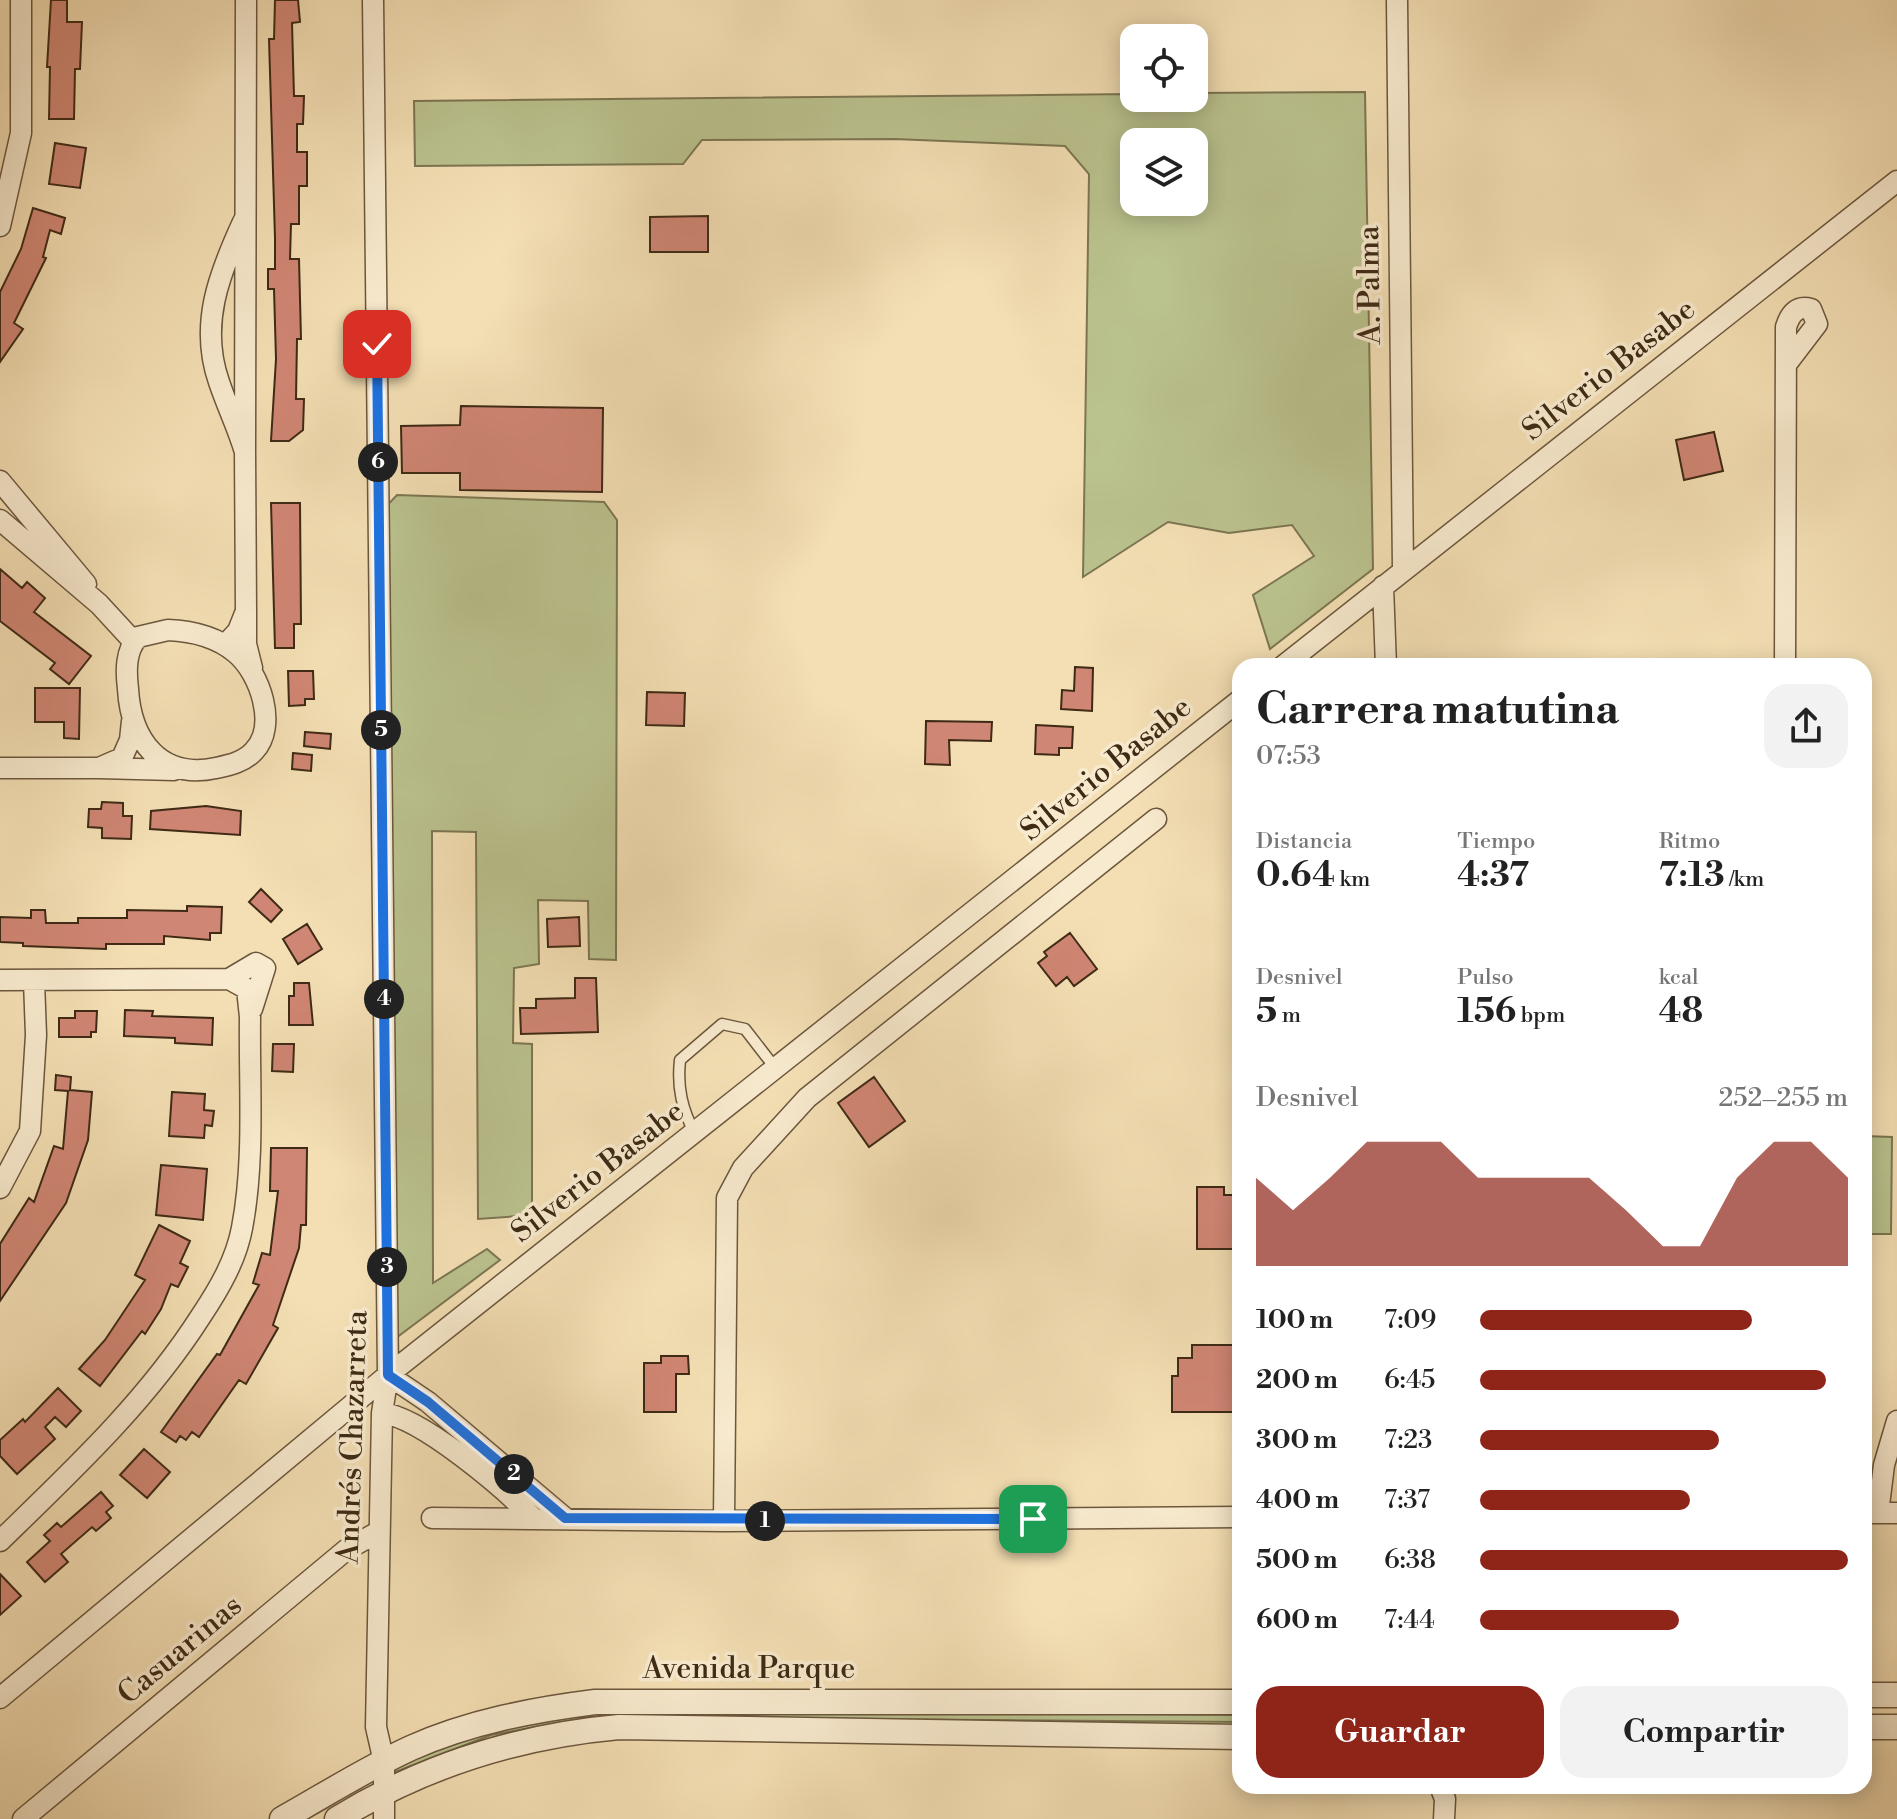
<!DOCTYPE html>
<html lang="es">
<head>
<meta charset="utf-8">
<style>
	:root { --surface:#fff; --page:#f2f2f2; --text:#222; --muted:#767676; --accent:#8f2418 }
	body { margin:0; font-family:"Libre Bodoni",serif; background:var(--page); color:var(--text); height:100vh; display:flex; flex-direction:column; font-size:30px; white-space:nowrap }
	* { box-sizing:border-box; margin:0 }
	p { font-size:26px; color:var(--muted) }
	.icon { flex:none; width:44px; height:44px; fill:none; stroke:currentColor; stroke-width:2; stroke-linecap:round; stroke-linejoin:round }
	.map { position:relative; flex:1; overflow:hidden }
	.sheet { position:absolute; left:1232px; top:658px; width:640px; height:1136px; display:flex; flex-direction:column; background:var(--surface); border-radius:24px; box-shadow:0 4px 20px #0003 }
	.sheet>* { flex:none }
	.fabs { position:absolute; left:1120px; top:24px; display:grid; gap:16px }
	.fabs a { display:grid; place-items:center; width:88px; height:88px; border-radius:16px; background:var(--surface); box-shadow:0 4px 20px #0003; font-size:40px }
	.pin { position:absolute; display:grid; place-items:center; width:68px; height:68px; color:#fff; margin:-34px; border-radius:16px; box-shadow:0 4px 12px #0006 }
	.km { position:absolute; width:40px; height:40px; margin:-20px; border-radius:50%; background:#222; color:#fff; font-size:22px; line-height:40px; text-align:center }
	.round { display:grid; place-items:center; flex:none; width:84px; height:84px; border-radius:24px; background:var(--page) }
	.headline { display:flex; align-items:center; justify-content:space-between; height:136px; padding:0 24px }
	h1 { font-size:44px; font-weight:800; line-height:60px }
	.stats { display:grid; grid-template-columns:repeat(3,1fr); gap:12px; height:136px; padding:8px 24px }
	.stats div { display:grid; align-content:center }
	.stats b { font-size:34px; font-weight:800 }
	.stats small { font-size:22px; font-weight:400 }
	.stats p { font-size:22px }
	.chart { height:224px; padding:16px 24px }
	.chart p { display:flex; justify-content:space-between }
	.chart svg { width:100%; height:144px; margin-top:8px; fill:var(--accent); opacity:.7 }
	.cta { display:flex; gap:16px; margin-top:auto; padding:16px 24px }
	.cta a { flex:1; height:92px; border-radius:24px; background:var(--accent); color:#fff; font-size:32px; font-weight:800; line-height:92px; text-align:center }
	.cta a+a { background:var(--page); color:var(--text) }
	ul { padding:0 24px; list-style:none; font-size:26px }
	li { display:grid; grid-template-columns:128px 96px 1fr; align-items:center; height:60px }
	li i { height:20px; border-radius:10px; background:var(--accent) }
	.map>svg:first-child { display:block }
</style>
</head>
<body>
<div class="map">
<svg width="1897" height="1819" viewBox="0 0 1897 1819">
	<rect width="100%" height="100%" fill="#f4dfb4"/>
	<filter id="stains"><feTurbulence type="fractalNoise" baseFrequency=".0025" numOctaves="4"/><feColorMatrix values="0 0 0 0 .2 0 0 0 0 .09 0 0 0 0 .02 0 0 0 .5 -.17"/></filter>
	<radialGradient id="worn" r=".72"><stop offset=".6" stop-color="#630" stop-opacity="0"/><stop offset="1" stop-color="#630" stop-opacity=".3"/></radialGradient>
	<path fill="#bac28e" stroke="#7c7652" stroke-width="2" fill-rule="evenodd" d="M1365,92l8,477 -103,80 -17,-54 61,-39 -22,-31 -63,8 -61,-11 -85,55 6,-403 -24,-28 -171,-7 -192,1 -19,24 -268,2 -1,-65 720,-7v4h60v-5zM1194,142v60h-60v-60z
		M397,495l207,7 13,18 -1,440 -27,-1 -1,-58 -50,-1 1,64 -25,4 -1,75 19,1v171l-54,4 -2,-387 -44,-1 1,452 54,-34 13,11 -116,87 -4,-834z
		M1864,1136l28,1 -1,97h-27z
		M659,1710l581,5v7l-650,-5 -99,18 -98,38v-7l96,-35 101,-20z"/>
	<path fill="#d08674" stroke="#3e2a15" stroke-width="2" d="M51,0h16v22h15l-2,47h-5l-1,50h-25l1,-52h-3z
		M275,0h23l2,22 -8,1 2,73h10l-1,28h-6v28h10v34h-8v38h-8l-1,35h9l2,80h-4l-1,60h8l-1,31 -14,11h-18l5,-82 -2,-70h-6v-20h7v-31l-6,-199h5z
		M55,143l31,5 -6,40 -31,-4z
		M33,208l32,10 -4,16 -11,-4 -7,27 3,1 -32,65 9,6 -23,33v-70l21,-43z
		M708,216v36h-58v-35z
		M461,406l142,2 -1,84 -142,-2v-17h-58l-1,-47 59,-1z
		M1714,432l9,39 -39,9 -8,-40z
		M271,503h29l1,121h-7v24h-19z
		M0,569l22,19 5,-6 18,16 -11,14 57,44 -22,28 -19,-15 5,-6 -55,-42z
		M1075,667l18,1 -1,43 -31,-2 1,-19 12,1z
		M288,671h25l1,28h-9v6l-16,1z
		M35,688h45l-1,51 -15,-1v-16h-29z
		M647,692l38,1 -1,33 -38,-1z
		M926,721l66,1 -1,19 -42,-1 1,25 -25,-1z
		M1036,725l37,2 -1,21h-13v7l-24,-1z
		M305,732l26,2 -1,15 -26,-3z
		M293,753l19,2 -1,16 -19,-2z
		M102,802l21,1v13h9l-1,23 -29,-1v-10l-14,-1 1,-18h12z
		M206,806l35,5 -1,24 -90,-6 1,-18z
		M261,889l21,21 -11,12 -22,-20z
		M187,906l35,1 -1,26h-11v7l-46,-4v8h-58v5l-83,-3v-3l-23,-1v-25l31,1v-8h14l1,13h32v-5h49v-8l60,1z
		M579,917l1,29 -32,1 -1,-28z
		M307,924l15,25 -24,15 -15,-25z
		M1070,933l27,36 -23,17 -7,-9 -11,9 -18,-23 9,-7 -3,-4z
		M575,978h21l2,54 -77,2 -1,-26h16v-9l39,-1z
		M294,983h15l4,42h-24v-29h5z
		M125,1010l28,1 -1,5 61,2 -1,27 -37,-2v-5l-51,-2z
		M75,1011h22l-1,21h-5v5h-32v-19h16z
		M273,1044h21l-1,28 -21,-1z
		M56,1075l15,2 -1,13 22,2 -4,48 -22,63 -66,98v-57l29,-46 5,4 20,-56 9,3 5,-58 -13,-1z
		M874,1077l31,44 -36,26 -31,-44z
		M172,1092l33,2 -1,16 10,1 -2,15 -7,-1 -1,13 -35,-2z
		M271,1148h36l-1,77h-5l-2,23 -26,77 5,3 -32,56 -7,-4 -40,57 -7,-5 -6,8 -6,-4 -4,6 -15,-10 56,-78 3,1 39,-70 -6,-2 9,-30 8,2 8,-64h-8z
		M161,1165l46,4 -4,51 -47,-5z
		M1197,1187h27v8h16v54h-43z
		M159,1225l31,16 -10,22 8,4 -10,20 -7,-3 -10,25 -16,25 -3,-3 -42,55 -21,-17 26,-29 40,-60 -10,-5z
		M1192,1345h48v67h-68v-36h6v-18h14z
		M661,1356h27l1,18h-13v38h-32v-49h17z
		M58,1388l23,23 -15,16 -11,-10 -10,10 10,12 -38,35 -17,-18v-16l23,-21 2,3z
		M144,1449l26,23 -23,26 -27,-23z
		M101,1492l12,14 -7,6 5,6 -15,13 -4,-4 -31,27 7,8 -23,20 -18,-20 23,-21 -6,-6 13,-12 4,4z
		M0,1574l21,22 -21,19z"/>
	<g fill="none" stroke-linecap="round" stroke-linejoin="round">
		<g stroke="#6c573d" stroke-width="13">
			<path id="service" d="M695,1134c-13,-25 -18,-46 -15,-74l42,-36 23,5 31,40"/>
		</g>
		<g stroke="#6c573d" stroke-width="23">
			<path id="minor" d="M373,0l15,1375 -6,38 -6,314 8,35v57
				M1397,0l6,570
				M243,222c-24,52 -44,103 -24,160 8,24 19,46 26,70l1,-452
				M0,226l21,-93v-133
				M245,452l1,159
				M0,481l86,103
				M0,520l99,84 35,38
				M1383,586l3,80
				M168,630c24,1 49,7 68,23 24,20 42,73 18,98 -10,11 -24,14 -38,17 -56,12 -85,-28 -88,-79 -2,-17 -3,-38 10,-52z
				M225,645l13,-14 8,-20v33l6,24
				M1283,666l614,-485
				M1785,666l1,-339c4,-13 11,-22 25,-18l6,15 -29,38
				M132,721l-2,19 -8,18 -23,10 75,2
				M0,768h99
				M229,979l27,-16 9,5 -13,41
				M0,980l229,-1 18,10 3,28c-1,69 5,143 -8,211 -6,32 -23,61 -41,88 -55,86 -128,154 -201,225
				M0,1188l30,-57 6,-96 -2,-54
				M388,1375l40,27 137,116
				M382,1413c39,4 122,75 151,105
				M1864,1513h33
				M1878,1513l6,-48 13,-44
				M432,1518l292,3 516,-4
				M724,1521l3,-323 16,-30 64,-70 349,-279
				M0,1698l388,-323 852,-675
				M1440,1786l5,13 -1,20
				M23,1819l323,-269 32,-18"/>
		</g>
		<g stroke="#6c573d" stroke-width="27">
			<path id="tertiary" d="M1864,1695h33
				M1864,1727h33
				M282,1819c43,-24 85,-51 129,-71 58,-26 121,-38 184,-46h645
				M337,1819c86,-53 181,-83 282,-92l621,10"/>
		</g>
		<use href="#service" stroke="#f8eace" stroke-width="10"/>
		<use href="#minor" stroke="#f8eace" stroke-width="20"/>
		<use href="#tertiary" stroke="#f8eace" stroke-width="24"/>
	</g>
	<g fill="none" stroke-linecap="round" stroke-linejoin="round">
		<g stroke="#fff" stroke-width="16">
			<path id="route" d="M377,344l11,1031 40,27 137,116 468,1"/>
		</g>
		<use href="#route" stroke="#1a73e8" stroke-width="10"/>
	</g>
	<g text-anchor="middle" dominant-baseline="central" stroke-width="7" stroke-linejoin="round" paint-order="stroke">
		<g font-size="30" fill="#3e2a15" stroke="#f8eace">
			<text transform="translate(1370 285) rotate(-91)">A. Palma</text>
			<text transform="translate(1609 370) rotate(-38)">Silverio Basabe</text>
			<text transform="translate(1106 769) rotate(-39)">Silverio Basabe</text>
			<text transform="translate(598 1172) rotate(-38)">Silverio Basabe</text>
			<text transform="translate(353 1437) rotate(-88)">Andrés Chazarreta</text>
			<text transform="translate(180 1650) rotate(-40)">Casuarinas</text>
			<text x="749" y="1669">Avenida Parque</text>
		</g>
	</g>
	<rect width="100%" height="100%" filter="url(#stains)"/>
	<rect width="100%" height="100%" fill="url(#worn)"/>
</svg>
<div class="fabs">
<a><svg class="icon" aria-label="locate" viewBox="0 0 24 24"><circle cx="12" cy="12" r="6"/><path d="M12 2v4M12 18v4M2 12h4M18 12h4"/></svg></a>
<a><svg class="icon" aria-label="layers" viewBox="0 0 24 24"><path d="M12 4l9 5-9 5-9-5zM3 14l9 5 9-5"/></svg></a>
</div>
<div class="pin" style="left:1033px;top:1519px;background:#1e9e55"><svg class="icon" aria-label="arrive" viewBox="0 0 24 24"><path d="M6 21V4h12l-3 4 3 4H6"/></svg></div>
<div class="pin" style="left:377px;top:344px;background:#d93025"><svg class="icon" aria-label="check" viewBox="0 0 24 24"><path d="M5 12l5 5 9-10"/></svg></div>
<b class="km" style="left:765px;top:1521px">1</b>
<b class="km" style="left:514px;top:1474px">2</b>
<b class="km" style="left:387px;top:1267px">3</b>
<b class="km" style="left:384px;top:999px">4</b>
<b class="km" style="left:381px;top:730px">5</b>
<b class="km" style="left:378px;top:462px">6</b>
<section class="sheet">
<div class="headline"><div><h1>Carrera matutina</h1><p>07:53</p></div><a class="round"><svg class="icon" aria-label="share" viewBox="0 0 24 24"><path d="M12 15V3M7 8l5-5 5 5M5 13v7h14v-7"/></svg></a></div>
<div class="stats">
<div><p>Distancia</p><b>0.64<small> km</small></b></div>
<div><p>Tiempo</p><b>4:37</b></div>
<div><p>Ritmo</p><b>7:13<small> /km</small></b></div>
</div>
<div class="stats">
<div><p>Desnivel</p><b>5<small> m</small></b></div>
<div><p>Pulso</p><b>156<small> bpm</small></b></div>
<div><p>kcal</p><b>48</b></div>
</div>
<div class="chart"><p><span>Desnivel</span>252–255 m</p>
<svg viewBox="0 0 160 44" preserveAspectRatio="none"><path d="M0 44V17L10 27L20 17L30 6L40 6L50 6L60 17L70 17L80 17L90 17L100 27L110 38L120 38L130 17L140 6L150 6L160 17V44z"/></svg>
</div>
<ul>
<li><b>100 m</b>7:09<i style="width:74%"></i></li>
<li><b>200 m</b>6:45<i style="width:94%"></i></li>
<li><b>300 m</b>7:23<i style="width:65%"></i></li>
<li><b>400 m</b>7:37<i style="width:57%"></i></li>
<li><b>500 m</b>6:38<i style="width:100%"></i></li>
<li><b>600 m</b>7:44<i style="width:54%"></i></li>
</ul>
<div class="cta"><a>Guardar</a><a>Compartir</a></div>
</section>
</div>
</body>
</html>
